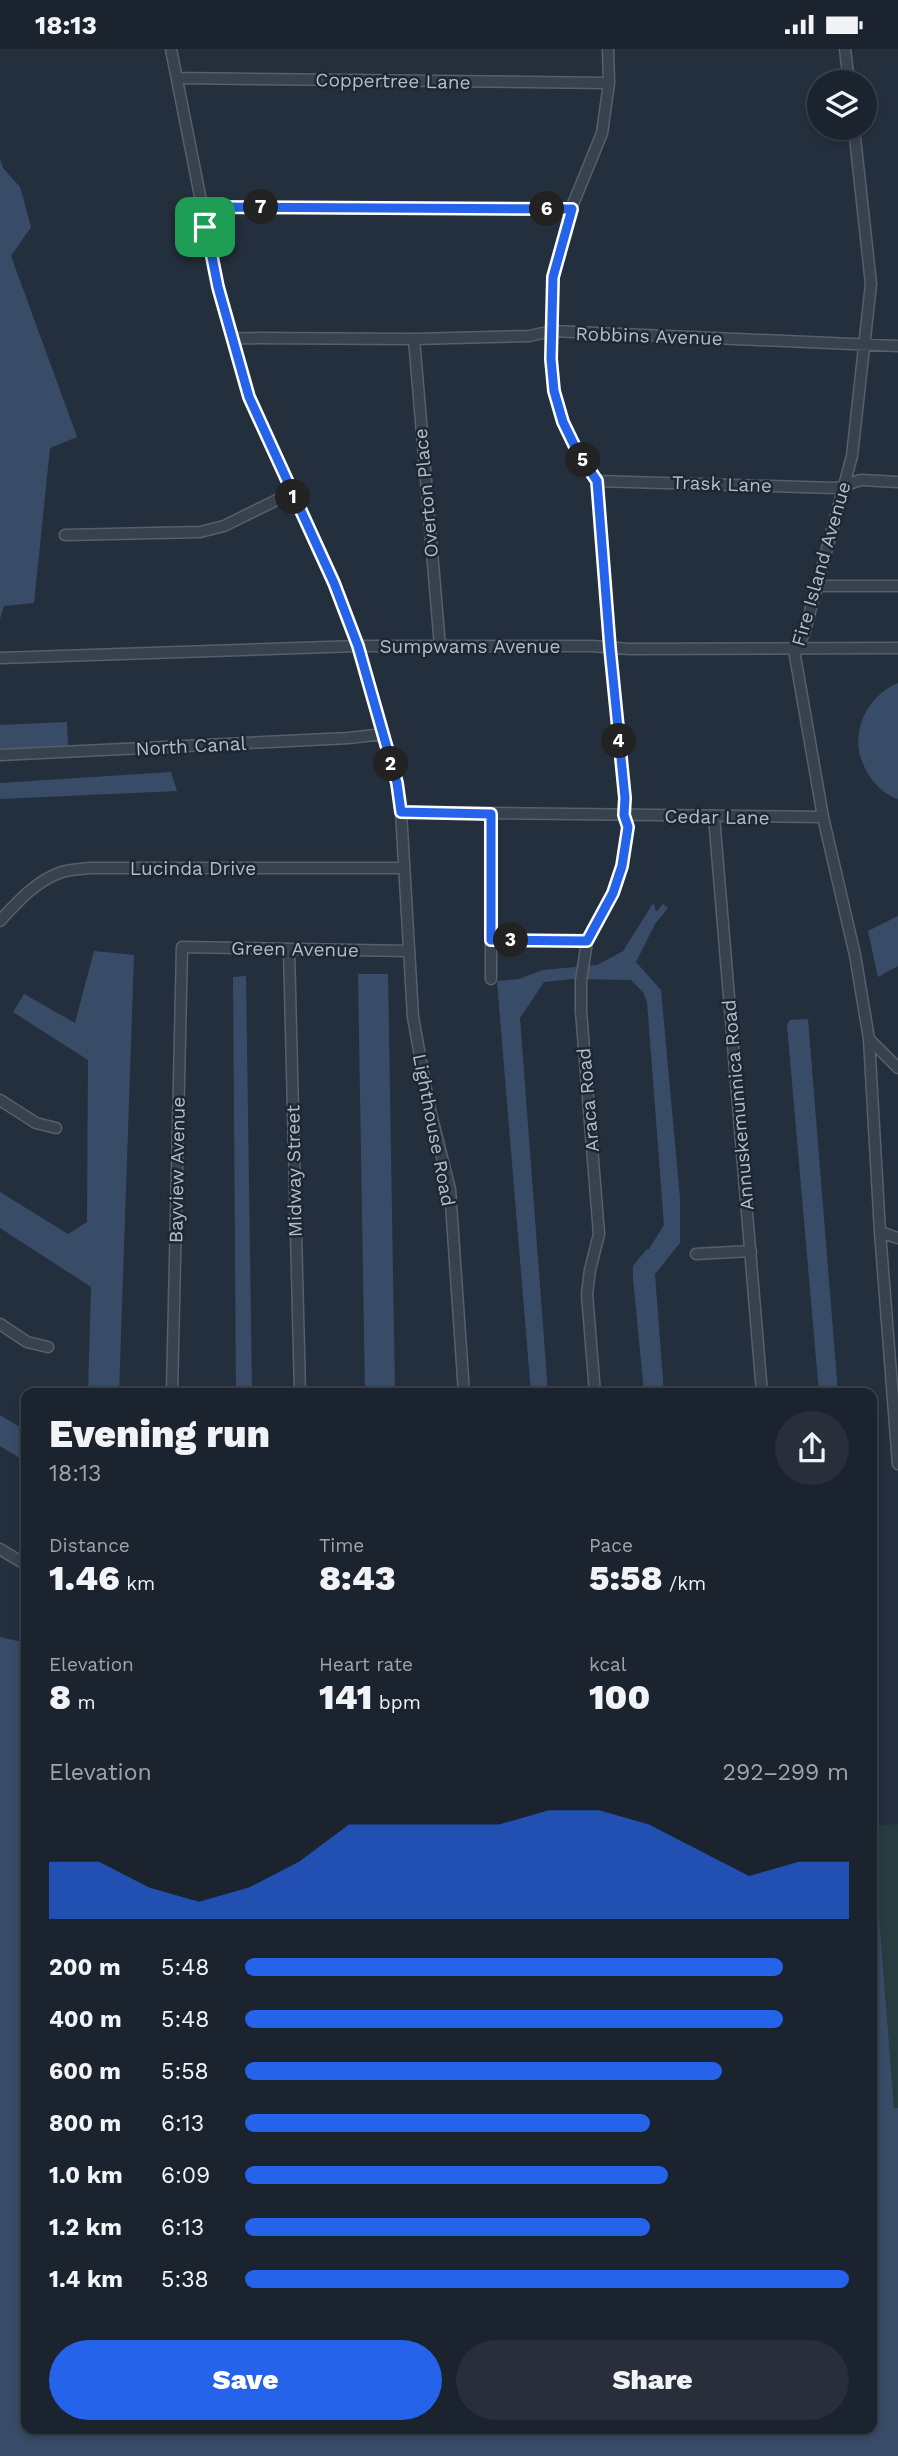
<!DOCTYPE html>
<html lang="en">
<head>
<meta charset="utf-8">
<style>
	:root { --surface:#1b232e; --page:#282f3a; --text:#f1f3f6; --muted:#a0a4aa; --line:#39404a; --accent:#2563eb }
	body { margin:0; font-family:"Work Sans",sans-serif; background:var(--page); color:var(--text); height:100vh; display:flex; flex-direction:column; font-size:26px; white-space:nowrap }
	* { box-sizing:border-box; margin:0 }
	p { font-size:23px; color:var(--muted) }
	.icon { flex:none; width:38px; height:38px; fill:none; stroke:currentColor; stroke-width:2; stroke-linecap:round; stroke-linejoin:round }
	.map { position:relative; flex:1; overflow:hidden }
	.side { position:absolute; left:21px; top:1339px; width:856px; height:1046px; display:flex; flex-direction:column; background:var(--surface); border-radius:14px; box-shadow:0 4px 10px #0003,0 0 0 2px var(--line) }
	.side>* { flex:none }
	.tools { position:absolute; left:807px; top:21px; display:grid; gap:14px }
	.tools a { display:grid; place-items:center; width:70px; height:70px; border-radius:50%; background:var(--surface); box-shadow:0 4px 10px #0003,0 0 0 2px var(--line); font-size:35px }
	.pin { position:absolute; display:grid; place-items:center; width:60px; height:60px; color:#fff; margin:-30px; border-radius:14px; box-shadow:0 4px 10px #0006 }
	.km { position:absolute; width:35px; height:35px; margin:-18px; border-radius:50%; background:#222; color:#fff; font-size:19px; line-height:35px; text-align:center }
	.round { display:grid; place-items:center; flex:none; width:74px; height:74px; border-radius:37px; background:var(--page) }
	.headline { display:flex; align-items:center; justify-content:space-between; height:119px; padding:0 28px }
	h1 { font-size:38px; font-weight:800; line-height:52px }
	.stats { display:grid; grid-template-columns:repeat(3,1fr); gap:10px; height:119px; padding:7px 28px }
	.stats div { display:grid; align-content:center }
	.stats b { font-size:35px; font-weight:800 }
	.stats small { font-size:19px; font-weight:400 }
	.stats p { font-size:19px }
	.chart { height:196px; padding:14px 28px }
	.chart p { display:flex; justify-content:space-between }
	.chart svg { width:100%; height:126px; margin-top:7px; fill:var(--accent); opacity:.7 }
	.cta { display:flex; gap:14px; margin-top:auto; padding:14px 28px }
	.cta a { flex:1; height:80px; border-radius:42px; background:var(--accent); color:#fff; font-size:28px; font-weight:800; line-height:80px; text-align:center }
	.cta a+a { background:var(--page); color:var(--text) }
	ul { padding:0 28px; list-style:none; font-size:23px }
	li { display:grid; grid-template-columns:112px 84px 1fr; align-items:center; height:52px }
	li i { height:18px; border-radius:9px; background:var(--accent) }
	.status { display:flex; justify-content:space-between; align-items:center; height:49px; padding:0 35px; background:var(--surface); direction:ltr }
	.status svg { height:19px; fill:currentColor }
	.map>svg:first-child { display:block }
</style>
</head>
<body>
<div class="status"><b>18:13</b><svg viewBox="0 0 49 12"><path d="M0 12V9h3v3zM5 12V6h3v6zM10 12V3h3v9zM15 12V0h3v12zM26 1h20v11H26zM47 4h2v5h-2z"/></svg></div>
<div class="map">
<svg width="898" height="2407" viewBox="0 0 898 2407">
	<rect width="100%" height="100%" fill="#242f3e"/>
	<path fill="#263c3f" d="M898,1775v284h-4l-22,-282z"/>
	<path fill="#394c67" d="M0,110l3,9 17,19 11,40 -20,29 66,181 -27,11 -16,155 -30,3 -4,13z
		M898,634v116c-25,-8 -44,-41 -39,-66 3,-22 19,-42 39,-50z
		M67,673l1,27 -68,5v-29z
		M171,723l6,19 -177,8v-16z
		M654,855l2,8 7,-8 5,4 -13,16 -19,38 25,28 19,208v45l-25,31 9,119h-20l-11,-115v-12l13,-16 3,-1 15,-24 -17,-223 -4,-10 -12,-12 -59,-1 -28,3 -24,36 28,375h-17l-34,-412 22,-2 24,-9 54,-5 26,-14 29,-46z
		M898,867v50l-20,11 -10,-46z
		M94,902l40,4 -15,438h-31l3,-106 -91,-59v-36l68,42 19,-12 1,-162 -75,-48 11,-18 51,29z
		M358,925h30l7,419h-30z
		M246,927l6,417h-16l-3,-416z
		M808,970l30,374h-19l-32,-368 3,-5z
		M0,1366l26,16v31l-26,-16z
		M0,1588l26,6v786h846v-603l22,282h4v348h-898z"/>
	<g fill="none" stroke-linecap="round" stroke-linejoin="round">
		<g stroke="#565f6c" stroke-width="13">
			<path id="street" d="M171,0l47,238 31,110 85,186 24,63 39,137 4,29 12,205 16,89 21,83 14,204
				M845,0l4,33
				M177,29l432,5
				M854,79l17,156 -19,172 -48,178 -10,16 29,167 32,138 14,84 29,29
				M202,158l369,2
				M233,289l181,1 115,-3 23,-5 346,15
				M414,290l26,307
				M597,432l239,7 25,-8 37,2
				M65,486l135,-3 24,-6 67,-33
				M817,537h81
				M0,609l358,-12h234l37,3 269,-1
				M0,706l349,-17 34,-4
				M401,763l422,5
				M491,765v165
				M714,768l48,576
				M0,872c17,-19 37,-41 62,-49 9,-3 19,-3 28,-4h314
				M491,891l96,1
				M289,900l11,444
				M869,990l11,193 18,232
				M0,1051l36,23 20,5
				M880,1183l18,6
				M696,1205l55,-3
				M0,1275l27,18 21,5
				M172,1344l10,-446 226,4
				M595,1344l-8,-99 3,-24 9,-36 -18,-223v-30l6,-40 26,-48 9,-27 6,-39 -4,-12 1,-17 -15,-150 -13,-167 -20,-30 -14,-29 -9,-31 -3,-32 2,-82 18,-68 31,-76 7,-50 -1,-34
				M0,1500l26,16"/>
		</g>
		<use href="#street" stroke="#38414e" stroke-width="10"/>
	</g>
	<g fill="none" stroke-linecap="round" stroke-linejoin="round">
		<g stroke="#fff" stroke-width="14">
			<path id="route" d="M202,158l370,2 -19,68 -2,82 3,32 9,31 14,29 20,30 13,167 15,150 -1,17 4,12 -6,39 -9,27 -26,48 -96,-1v-126l-90,-2 -4,-29 -39,-137 -24,-63 -85,-186 -31,-110z"/>
		</g>
		<use href="#route" stroke="#2563eb" stroke-width="9"/>
	</g>
	<g text-anchor="middle" dominant-baseline="central" stroke-width="5" stroke-linejoin="round" paint-order="stroke">
		<g font-size="19" fill="#b4bcc9" stroke="#1d2633">
			<text transform="translate(393 32) rotate(1)">Coppertree Lane</text>
			<text transform="translate(649 287) rotate(2)">Robbins Avenue</text>
			<text transform="translate(722 435) rotate(2)">Trask Lane</text>
			<text transform="translate(426 444) rotate(-95)">Overton Place</text>
			<text transform="translate(821 515) rotate(-74)">Fire Island Avenue</text>
			<text x="470" y="597">Sumpwams Avenue</text>
			<text transform="translate(191 697) rotate(-3)">North Canal</text>
			<text transform="translate(717 768) rotate(1)">Cedar Lane</text>
			<text x="193" y="819">Lucinda Drive</text>
			<text transform="translate(295 900) rotate(1)">Green Avenue</text>
			<text transform="translate(588 1051) rotate(-95)">Araca Road</text>
			<text transform="translate(738 1056) rotate(-95)">Annuskemunnica Road</text>
			<text transform="translate(434 1081) rotate(79)">Lighthouse Road</text>
			<text transform="translate(177 1121) rotate(-89)">Bayview Avenue</text>
			<text transform="translate(294 1122) rotate(-91)">Midway Street</text>
		</g>
	</g>
</svg>
<div class="tools">
<a><svg class="icon" aria-label="layers" viewBox="0 0 24 24"><path d="M12 4l9 5-9 5-9-5zM3 14l9 5 9-5"/></svg></a>
</div>
<div class="pin" style="left:205px;top:178px;background:#1e9e55"><svg class="icon" aria-label="arrive" viewBox="0 0 24 24"><path d="M6 21V4h12l-3 4 3 4H6"/></svg></div>
<b class="km" style="left:293px;top:448px">1</b>
<b class="km" style="left:391px;top:715px">2</b>
<b class="km" style="left:511px;top:891px">3</b>
<b class="km" style="left:619px;top:692px">4</b>
<b class="km" style="left:583px;top:411px">5</b>
<b class="km" style="left:547px;top:160px">6</b>
<b class="km" style="left:261px;top:158px">7</b>
<section class="side">
<div class="headline"><div><h1>Evening run</h1><p>18:13</p></div><a class="round"><svg class="icon" aria-label="share" viewBox="0 0 24 24"><path d="M12 15V3M7 8l5-5 5 5M5 13v7h14v-7"/></svg></a></div>
<div class="stats">
<div><p>Distance</p><b>1.46<small> km</small></b></div>
<div><p>Time</p><b>8:43</b></div>
<div><p>Pace</p><b>5:58<small> /km</small></b></div>
</div>
<div class="stats">
<div><p>Elevation</p><b>8<small> m</small></b></div>
<div><p>Heart rate</p><b>141<small> bpm</small></b></div>
<div><p>kcal</p><b>100</b></div>
</div>
<div class="chart"><p><span>Elevation</span>292–299 m</p>
<svg viewBox="0 0 160 44" preserveAspectRatio="none"><path d="M0 44V24L10 24L20 33L30 38L40 33L50 24L60 11L70 11L80 11L90 11L100 6L110 6L120 11L130 20L140 29L150 24L160 24V44z"/></svg>
</div>
<ul>
<li><b>200 m</b>5:48<i style="width:89%"></i></li>
<li><b>400 m</b>5:48<i style="width:89%"></i></li>
<li><b>600 m</b>5:58<i style="width:79%"></i></li>
<li><b>800 m</b>6:13<i style="width:67%"></i></li>
<li><b>1.0 km</b>6:09<i style="width:70%"></i></li>
<li><b>1.2 km</b>6:13<i style="width:67%"></i></li>
<li><b>1.4 km</b>5:38<i style="width:100%"></i></li>
</ul>
<div class="cta"><a>Save</a><a>Share</a></div>
</section>
</div>
</body>
</html>
